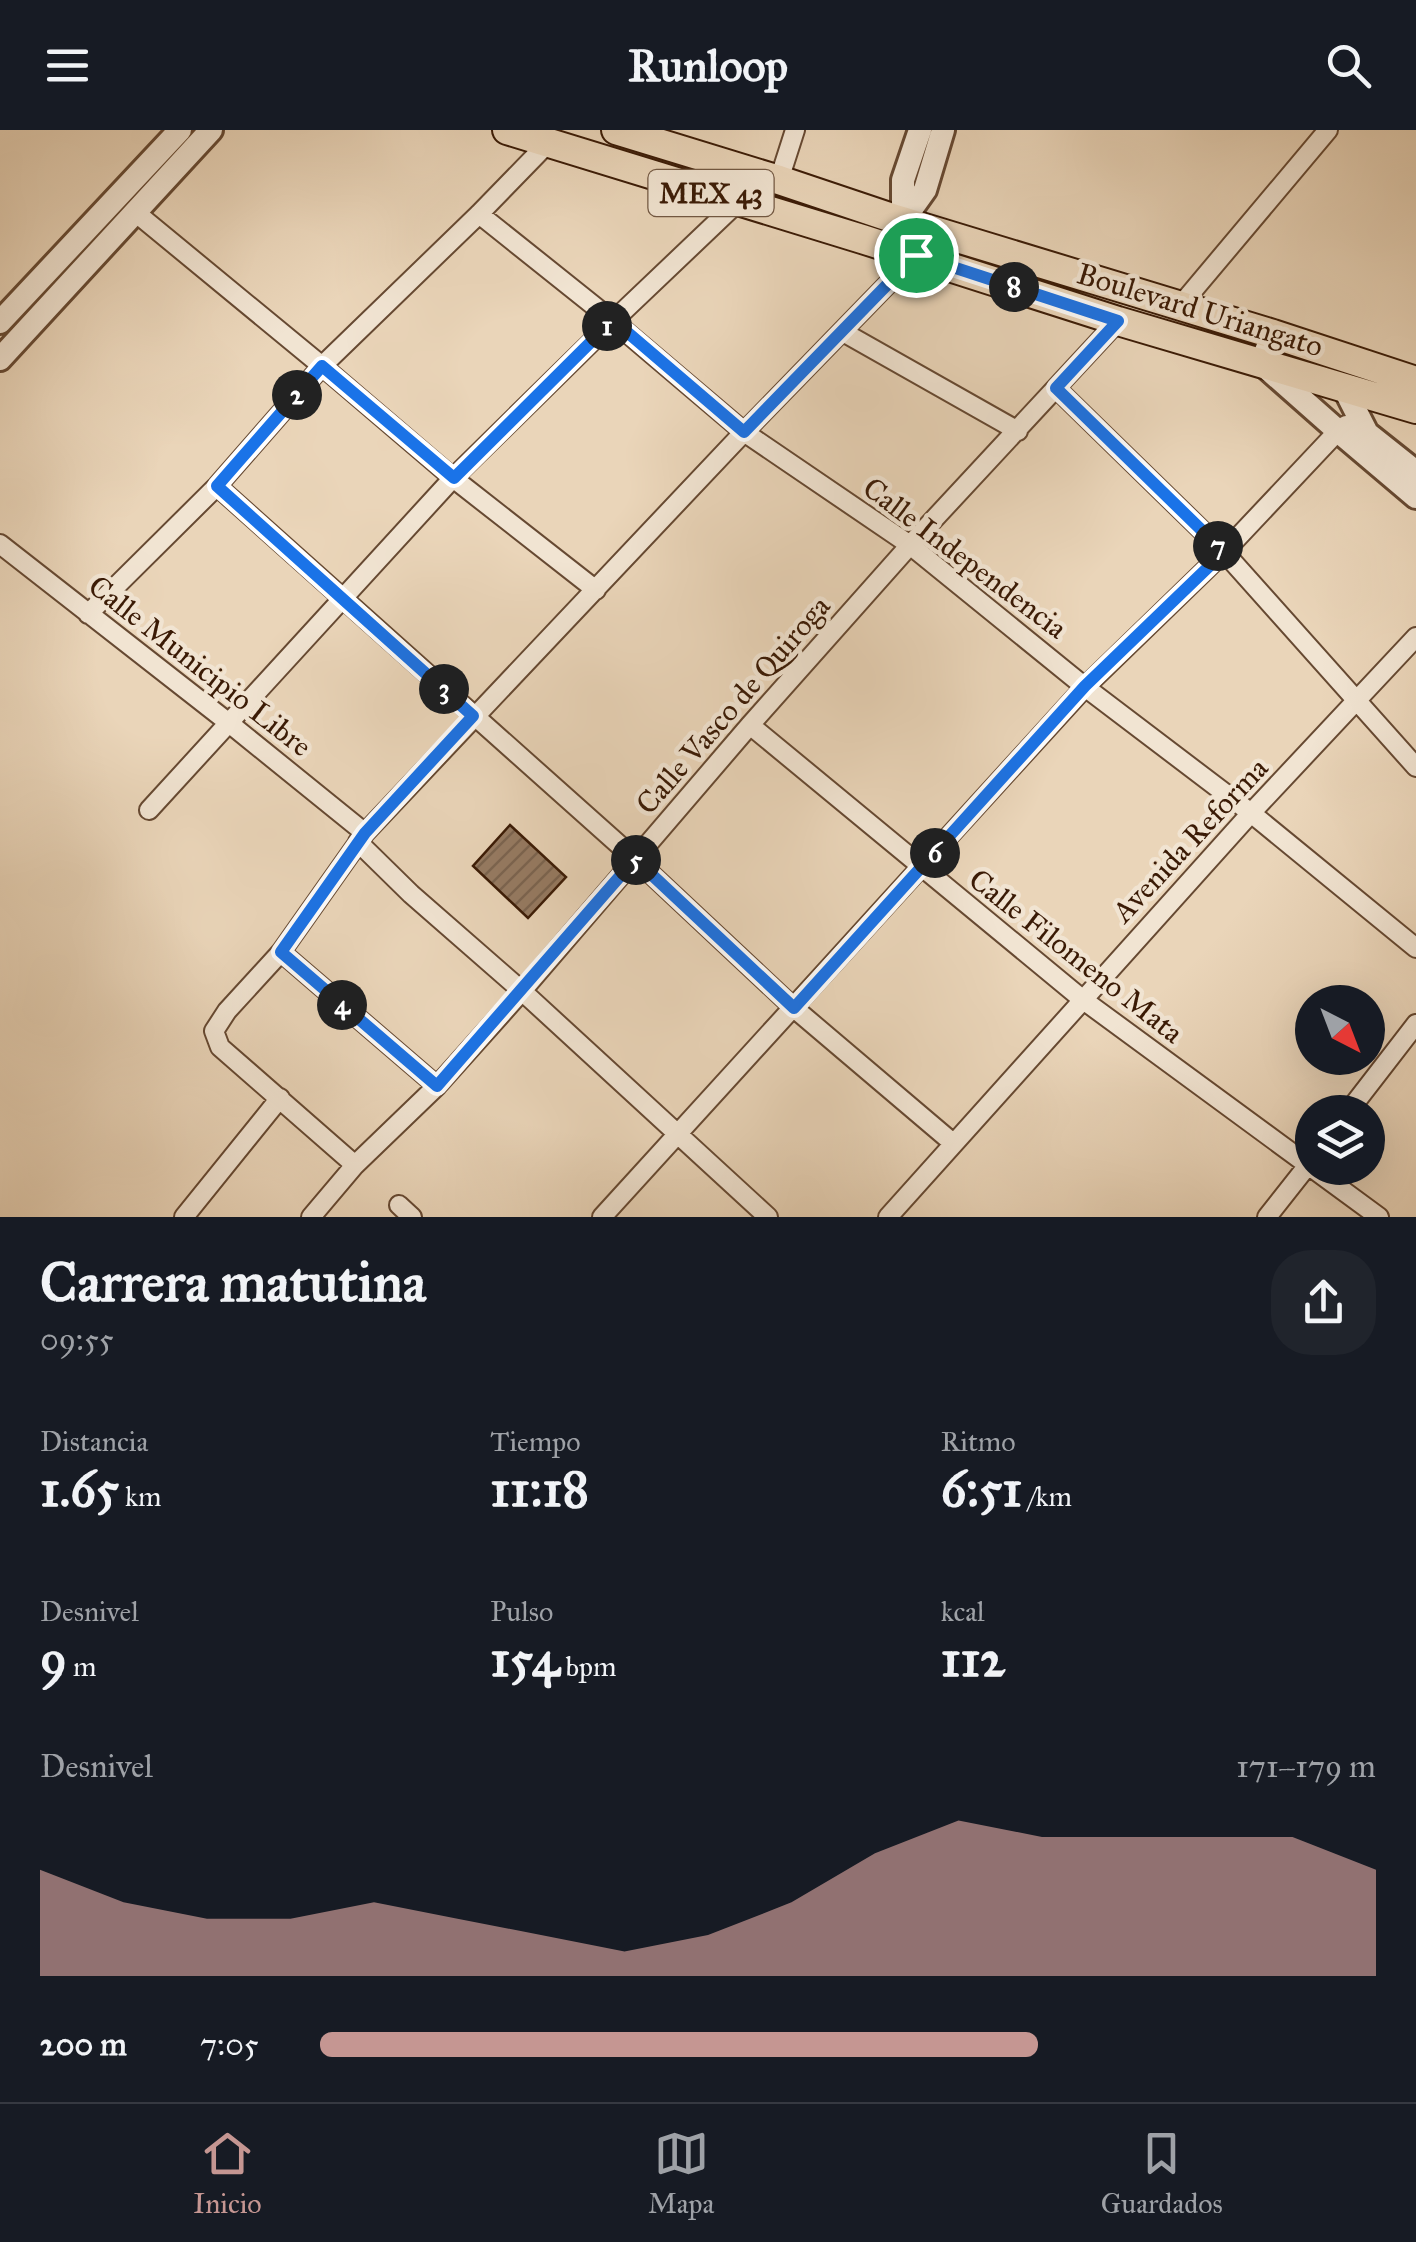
<!DOCTYPE html>
<html lang="es">
<head>
<meta charset="utf-8">
<style>
	:root { --surface:#171b24; --page:#20242c; --text:#f1f3f6; --muted:#9ea1a6; --line:#363941; --accent:#c59692 }
	body { margin:0; font-family:"IM FELL Great Primer",serif; background:var(--page); color:var(--text); height:100vh; display:flex; flex-direction:column; font-size:38px; white-space:nowrap }
	* { box-sizing:border-box; margin:0 }
	p { font-size:32px; color:var(--muted) }
	.icon { flex:none; width:55px; height:55px; fill:none; stroke:currentColor; stroke-width:2; stroke-linecap:round; stroke-linejoin:round }
	.map { position:relative; height:1087px; overflow:hidden }
	.drawer { display:flex; flex-direction:column; background:var(--surface); flex:1 }
	.drawer>* { flex:none }
	.needle { width:65px; rotate:138deg }
	.buttons { position:absolute; left:1295px; top:855px; display:grid; gap:20px }
	.buttons a { display:grid; place-items:center; width:90px; height:90px; border-radius:50%; background:var(--surface); box-shadow:0 10px 40px #0002; font-size:50px }
	.pin { position:absolute; display:grid; place-items:center; width:85px; height:85px; color:#fff; margin:-42px; border:5px solid #fff; border-radius:50%; box-shadow:0 2px 10px #0007 }
	.km { position:absolute; width:50px; height:50px; margin:-25px; border-radius:50%; background:#222; color:#fff; font-size:28px; line-height:50px; text-align:center }
	.round { display:grid; place-items:center; flex:none; width:105px; height:105px; border-radius:40px; background:var(--page) }
	.overview { display:flex; align-items:center; justify-content:space-between; height:170px; padding:0 40px }
	h1 { font-size:55px; font-weight:800; line-height:75px }
	.stats { display:grid; grid-template-columns:repeat(3,1fr); gap:15px; height:170px; padding:10px 40px }
	.stats div { display:grid; align-content:center }
	.stats b { font-size:50px; font-weight:800 }
	.stats small { font-size:28px; font-weight:400 }
	.stats p { font-size:28px }
	.chart { height:280px; padding:20px 40px }
	.chart p { display:flex; justify-content:space-between }
	.chart svg { width:100%; height:180px; margin-top:10px; fill:var(--accent); opacity:.7 }
	ul { padding:0 40px; list-style:none; font-size:32px }
	li { display:grid; grid-template-columns:160px 120px 1fr; align-items:center; height:75px }
	li i { height:25px; border-radius:12px; background:var(--accent) }
	header { display:flex; justify-content:space-between; align-items:center; height:130px; padding:0 40px; background:var(--surface); font-size:45px; font-weight:800 }
	.tab-bar { display:flex; justify-content:space-around; align-items:center; height:140px; border-top:2px solid var(--line); background:var(--surface); font-size:28px; color:var(--muted) }
	.tab-bar a { display:grid; justify-items:center; gap:5px }
	.tab-bar .current { color:var(--accent) }
	.map>svg:first-child { display:block }
</style>
</head>
<body>
<header><svg class="icon" aria-label="menu" viewBox="0 0 24 24"><path d="M4 6h16M4 12h16M4 18h16"/></svg>Runloop<svg class="icon" aria-label="search" viewBox="0 0 24 24"><circle cx="10" cy="10" r="6"/><path d="M15 15l6 6"/></svg></header>
<div class="map">
<svg width="1416" height="1087" viewBox="0 0 1416 1087">
	<defs>
		<pattern id="building-hatch" width="6" height="6" patternUnits="userSpaceOnUse" patternTransform="scale(2.5)"><rect width="6" height="6" fill="#967b63"/><path d="M-1 1l2-2M0 6l6-6M5 7l2-2" fill="none" stroke="#7b6450"/></pattern>
	</defs>
	<rect width="100%" height="100%" fill="#ead5b9"/>
	<filter id="stains"><feTurbulence type="fractalNoise" baseFrequency=".002" numOctaves="4"/><feColorMatrix values="0 0 0 0 .2 0 0 0 0 .09 0 0 0 0 .02 0 0 0 .5 -.17"/></filter>
	<radialGradient id="worn" r=".72"><stop offset=".6" stop-color="#630" stop-opacity="0"/><stop offset="1" stop-color="#630" stop-opacity=".3"/></radialGradient>
	<path fill="url(#building-hatch)" stroke="#3a1a05" stroke-width="2.5" d="M510,695l56,52 -38,41 -55,-52z"/>
	<g fill="none" stroke-linecap="round" stroke-linejoin="round">
		<g stroke="#664932" stroke-width="22">
			<path id="minor" d="M779,50l16,-50
				M135,82l187,154 131,112 143,112
				M479,84l134,107 131,111 166,113 175,142 166,126 165,135
				M1180,176l148,-176
				M843,202l175,99
				M1057,259l167,163 192,215
				M217,356l418,373 159,149 159,135
				M0,414l229,179 136,110
				M88,484l129,-128 105,-120 157,-152 69,-71
				M750,595l332,274 297,218
				M149,680l304,-332 160,-157 125,-119
				M358,712l53,52 111,97 246,226
				M281,822l156,134
				M1348,982l68,-88
				M355,1035l-135,-118 -6,-16 13,-20 54,-59 84,-119 379,-401 172,-177
				M399,1075l13,12
				M184,1087l96,-119
				M311,1087l44,-52 82,-79 85,-95 228,-266 160,-180 208,-224
				M602,1087l483,-530 139,-135 114,-121 8,-6
				M888,1087l363,-404 165,-176
				M1267,1087l45,-57"/>
		</g>
		<g stroke="#664932" stroke-width="28">
			<path id="tertiary" d="M903,91l22,-31 18,-60
				M903,91v-41l17,-50
				M0,192l180,-192
				M1273,204l-12,29 77,68 78,66
				M0,229l211,-229
				M1343,256l24,47 49,39"/>
		</g>
		<g stroke="#3a1a05" stroke-width="32">
			<path id="primary" d="M507,0l355,109 256,82 298,88
				M616,0l163,50 116,39 378,115 143,47"/>
		</g>
		<use href="#minor" stroke="#f1e4d2" stroke-width="18"/>
		<use href="#tertiary" stroke="#f1e4d2" stroke-width="22"/>
		<use href="#primary" stroke="#ead5b9" stroke-width="28"/>
	</g>
	<g fill="none" stroke-linecap="round" stroke-linejoin="round">
		<g stroke="#fff" stroke-width="20">
			<path id="route" d="M916,125l202,66 -62,67 168,164 -139,134 -291,322 -159,-149 -198,227 -156,-134 84,-119 108,-117 -256,-230 105,-120 132,112 159,-158 131,112z"/>
		</g>
		<use href="#route" stroke="#1a73e8" stroke-width="12"/>
	</g>
	<g text-anchor="middle" dominant-baseline="central" stroke-width="9" stroke-linejoin="round" paint-order="stroke">
		<rect fill="#f1e4d2" stroke="#715742" stroke-width="2.5" x="648.5" y="40" width="125" height="46" rx="8"/>
		<g font-size="28" font-weight="bold" fill="#3a1a05">
			<text x="711" y="63">MEX 43</text>
		</g>
		<g font-size="30" fill="#3a1a05" stroke="#f1e4d2">
			<text transform="translate(1200 180) rotate(17)">Boulevard Uriangato</text>
			<text transform="translate(965 428) rotate(37)">Calle Independencia</text>
			<text transform="translate(200 536) rotate(38)">Calle Municipio Libre</text>
			<text transform="translate(733 575) rotate(-49)">Calle Vasco de Quiroga</text>
			<text transform="translate(1190 710) rotate(-47)">Avenida Reforma</text>
			<text transform="translate(1076 826) rotate(38)">Calle Filomeno Mata</text>
		</g>
	</g>
	<rect width="100%" height="100%" filter="url(#stains)"/>
	<rect width="100%" height="100%" fill="url(#worn)"/>
</svg>
<div class="buttons">
<a><svg class="needle" viewBox="-14 -14 28 28"><path d="M0-13l5 13h-10z" fill="#e53935"/><path d="M0 13l5-13h-10z" fill="#9ea1a6"/></svg></a>
<a><svg class="icon" aria-label="layers" viewBox="0 0 24 24"><path d="M12 4l9 5-9 5-9-5zM3 14l9 5 9-5"/></svg></a>
</div>
<div class="pin" style="left:916px;top:125px;background:#1e9e55"><svg class="icon" aria-label="arrive" viewBox="0 0 24 24"><path d="M6 21V4h12l-3 4 3 4H6"/></svg></div>
<b class="km" style="left:607px;top:196px">1</b>
<b class="km" style="left:297px;top:265px">2</b>
<b class="km" style="left:444px;top:559px">3</b>
<b class="km" style="left:342px;top:875px">4</b>
<b class="km" style="left:636px;top:730px">5</b>
<b class="km" style="left:935px;top:723px">6</b>
<b class="km" style="left:1218px;top:416px">7</b>
<b class="km" style="left:1014px;top:157px">8</b>
</div>
<section class="drawer">
<div class="overview"><div><h1>Carrera matutina</h1><p>09:55</p></div><a class="round"><svg class="icon" aria-label="share" viewBox="0 0 24 24"><path d="M12 15V3M7 8l5-5 5 5M5 13v7h14v-7"/></svg></a></div>
<div class="stats">
<div><p>Distancia</p><b>1.65<small> km</small></b></div>
<div><p>Tiempo</p><b>11:18</b></div>
<div><p>Ritmo</p><b>6:51<small> /km</small></b></div>
</div>
<div class="stats">
<div><p>Desnivel</p><b>9<small> m</small></b></div>
<div><p>Pulso</p><b>154<small> bpm</small></b></div>
<div><p>kcal</p><b>112</b></div>
</div>
<div class="chart"><p><span>Desnivel</span>171–179 m</p>
<svg viewBox="0 0 160 44" preserveAspectRatio="none"><path d="M0 44V18L10 26L20 30L30 30L40 26L50 30L60 34L70 38L80 34L90 26L100 14L110 6L120 10L130 10L140 10L150 10L160 18V44z"/></svg>
</div>
<ul>
<li><b>200 m</b>7:05<i style="width:68%"></i></li>
</ul>
</section>
<nav class="tab-bar">
<a class="current"><svg class="icon" aria-label="home" viewBox="0 0 24 24"><path d="M3 11l9-7 9 7M6 9v11h12V9"/></svg>Inicio</a>
<a><svg class="icon" aria-label="map" viewBox="0 0 24 24"><path d="M3 6l6-2 6 2 6-2v14l-6 2-6-2-6 2zM9 4v14M15 6v14"/></svg>Mapa</a>
<a><svg class="icon" aria-label="saved" viewBox="0 0 24 24"><path d="M7 4h10v16l-5-4-5 4z"/></svg>Guardados</a>
</nav>
</body>
</html>
